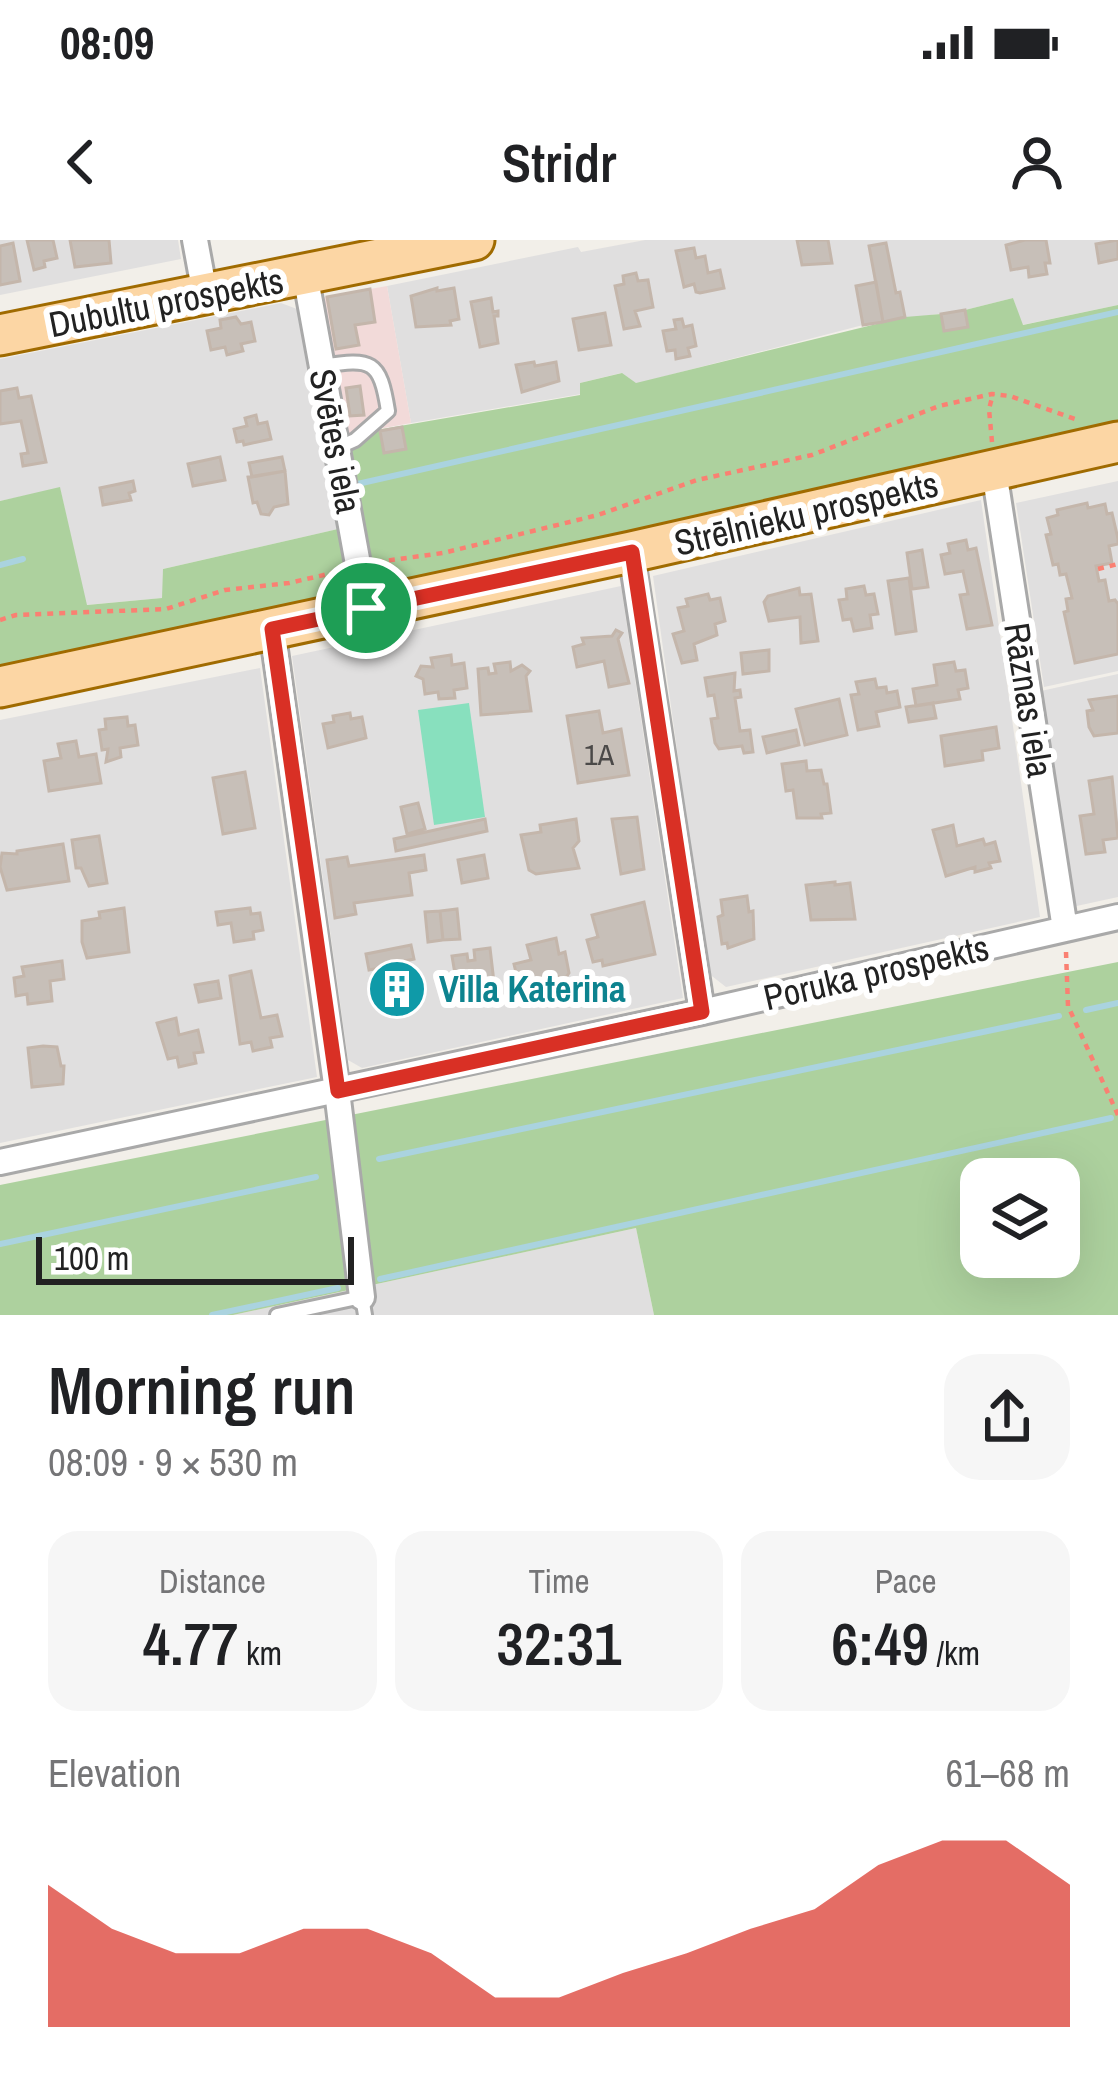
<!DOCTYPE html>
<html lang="en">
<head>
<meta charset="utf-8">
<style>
	:root { --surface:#fff; --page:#f6f6f6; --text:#202124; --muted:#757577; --accent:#d93025 }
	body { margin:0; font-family:"Archivo Narrow",sans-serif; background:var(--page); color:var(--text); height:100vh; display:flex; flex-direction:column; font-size:45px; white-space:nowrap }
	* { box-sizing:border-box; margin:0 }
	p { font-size:39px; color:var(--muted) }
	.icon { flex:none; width:66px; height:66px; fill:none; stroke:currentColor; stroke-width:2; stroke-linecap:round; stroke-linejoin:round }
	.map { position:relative; height:1075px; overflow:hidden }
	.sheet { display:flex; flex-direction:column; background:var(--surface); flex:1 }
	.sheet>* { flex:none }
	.buttons { position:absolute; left:960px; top:918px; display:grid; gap:24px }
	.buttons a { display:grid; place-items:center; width:120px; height:120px; border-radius:24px; background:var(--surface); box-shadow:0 12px 48px #0002; font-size:60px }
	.scale { position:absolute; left:36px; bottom:30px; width:318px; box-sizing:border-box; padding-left:12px; border:6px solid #222; border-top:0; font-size:33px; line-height:42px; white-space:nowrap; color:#222; -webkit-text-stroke:9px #fff; paint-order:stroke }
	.pin { position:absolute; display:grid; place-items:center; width:102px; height:102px; color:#fff; margin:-51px; border:6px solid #fff; border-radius:50%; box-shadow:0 3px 12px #0007 }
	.round { display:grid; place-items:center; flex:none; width:126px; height:126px; border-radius:36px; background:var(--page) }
	.summary { display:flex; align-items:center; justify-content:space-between; height:204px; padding:0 48px }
	h1 { font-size:66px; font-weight:600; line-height:90px }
	.stats { display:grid; grid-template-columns:repeat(3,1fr); gap:18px; height:204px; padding:12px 48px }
	.stats div { display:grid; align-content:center; border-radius:30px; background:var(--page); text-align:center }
	.stats b { font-size:60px; font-weight:600 }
	.stats small { font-size:33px; font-weight:400 }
	.stats p { font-size:33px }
	.chart { height:336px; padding:24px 48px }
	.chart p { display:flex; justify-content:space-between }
	.chart svg { width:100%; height:216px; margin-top:12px; fill:var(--accent); opacity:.7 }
	.status { display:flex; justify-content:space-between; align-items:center; height:84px; padding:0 60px; background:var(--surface); direction:ltr }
	.status svg { height:33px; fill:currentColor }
	header { display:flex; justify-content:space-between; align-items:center; height:156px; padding:0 48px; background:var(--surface); font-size:54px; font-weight:600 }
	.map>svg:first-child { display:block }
</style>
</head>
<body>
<div class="status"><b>08:09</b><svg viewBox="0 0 49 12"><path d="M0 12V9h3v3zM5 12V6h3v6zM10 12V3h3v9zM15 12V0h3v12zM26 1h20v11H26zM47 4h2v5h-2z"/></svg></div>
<header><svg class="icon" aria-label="back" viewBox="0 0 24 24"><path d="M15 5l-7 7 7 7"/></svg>Stridr<svg class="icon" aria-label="person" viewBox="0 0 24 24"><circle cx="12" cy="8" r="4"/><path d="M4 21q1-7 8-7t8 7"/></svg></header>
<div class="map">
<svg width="1118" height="1075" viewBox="0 0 1118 1075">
	<rect width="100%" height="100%" fill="#f2efe9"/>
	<path fill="#e0dfdf" d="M0,0h178l3,19 -181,36z
		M645,0h473v65l-96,20 -9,-27 -48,12 -102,15 -228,59 -14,-11 -41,10 1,11 -170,29 -24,-137 191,-39 3,5z
		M281,63l16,6 41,220 -175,40v29l-77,7 -26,-117 -60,13v-142z
		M1118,241v190l-74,16 -28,-184z
		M981,260l59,417 -314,70 -18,-14 -55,-397z
		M621,346l62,412 -321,70 -14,-8 -56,-404z
		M260,428l57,409 -317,66v-423z
		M1118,434v223l-46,10 -31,-216z
		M636,988l18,87h-421z"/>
	<path fill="#f2dad9" d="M387,46l24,137 -69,13 -22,-138z"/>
	<path fill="#add19e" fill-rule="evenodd" d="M1013,58l10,27 95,-20v125l-714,160 -21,-7 -12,-13 -29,-134 238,-41v-12l42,-10 14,10 269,-66 36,-3 26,13 -2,-17z
		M60,247l27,118 75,-7 1,-29 175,-40c15,30 2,58 -20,79l-318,67v-174z
		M1118,722v353h-464l-18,-87 -403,87h-233v-130zM981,939h78v78h-78z"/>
	<path fill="#88e0be" d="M469,463l16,114 -51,8 -16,-115z"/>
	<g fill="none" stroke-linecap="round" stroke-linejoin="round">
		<path stroke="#aad3df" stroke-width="6" d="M353,245l765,-173
			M0,325l23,-6
			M1086,770l32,-7
			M379,919l680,-143
			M0,1004l316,-67
			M380,1039l731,-161
			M212,1075l126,-27"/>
	</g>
	<path fill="#c7bfb8" stroke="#c4b6ab" stroke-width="3" d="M27,0h26l4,18 -13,3 1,6 -11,3z
		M70,0h39l2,23 -36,4z
		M797,0h31l4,23 -30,2z
		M1025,0h21l4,23h-5l2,11 -18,3 -1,-10 -17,3 -5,-25z
		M1118,0v19l-19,4 -3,-19z
		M13,3l7,38 -20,4v-39z
		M886,3l10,50 4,-1 5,25 -22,5 -14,-76z
		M694,8l2,10 9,-2 3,17 12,-3 4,18 -24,5 -4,-1 -2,-8 -10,3 -8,-36z
		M636,33l2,8 10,-1 5,27 -18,4 5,15 -16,3 -9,-43 9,-2 -1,-8z
		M876,42l7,40 -20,3 -7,-39z
		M437,48v3l17,-3 5,31 -9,2 1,4 -35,2 -5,-31z
		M370,49l5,33 -20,3 4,20 -23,4 -9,-52z
		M491,58l2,14 5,-1v5h-4l4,27 -18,4 -9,-45z
		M965,70l3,17 -24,4 -3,-17z
		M605,73l6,32 -32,5 -6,-31z
		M236,77l5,7 10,-2 4,19 -14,3 2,7 -16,4 -2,-8 -14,3 -4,-19 14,-3 -1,-8z
		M682,79l2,8 8,-2 4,21 -8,2 2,8 -14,3 -1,-9 -8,1 -4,-20 13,-2 -2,-9z
		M534,122l1,4 21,-4 3,19 -37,11 -6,-27z
		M360,146l4,29 -14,1 -4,-28z
		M17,148l2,10 12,-2 15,66 -23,4 -2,-12 7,-1 -7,-32 -21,3v-33z
		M256,175l2,9 9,-2 4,17 -27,6 -1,-4 -6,1 -3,-13 13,-3 -2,-8z
		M402,187l4,22 -22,4 -4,-22z
		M220,217l5,23 -32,6 -5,-22z
		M282,217l3,14 -33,6 -3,-14z
		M285,231l3,33 -14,3 -5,8 -8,-1 -4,-12 -4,1 -5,-26z
		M133,241l2,10 -6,2 2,7 -28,5 -3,-17z
		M1087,263l1,5 17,-4 2,10 5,-1 6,26v5l-9,2 3,17 -16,3 3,15 6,-1 4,21 6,-1 3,4v50l-43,9 -11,-51 4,-1 -2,-12 6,-1 -6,-24 -6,1 -2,-11 -5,1 -7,-30 5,-1 -4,-16 11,-3 -1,-5z
		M966,300l2,10 8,-2 16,77 -25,4 -7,-34 8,-1 -5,-23 -18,3 -4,-19 9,-2 -2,-9z
		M922,310l6,37 -16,2 -5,-36z
		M909,338l7,53 -20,3 -8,-53z
		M864,346l2,9 8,-1 4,20 -8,1 2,13 -18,3 -3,-12 -8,1 -4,-20 8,-1 -1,-10z
		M799,348l1,7 11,-1 7,47 -17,2 -1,-26 -31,4 -5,-19 4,-6z
		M708,354l2,6 10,-2 5,23 -10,3 2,11 -23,9 3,16 -15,3 -9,-29 11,-3 -6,-23 10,-2 -2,-7z
		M616,390l6,3 -4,6 11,44 -20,4 -5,-26 -27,6 -4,-20 11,-3 -2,-6 30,-2z
		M769,410v21l-26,3 -2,-21z
		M451,415l1,10 12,-2 3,25 -13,2 1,8 -16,1 -1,-7 -13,2 -2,-15 -7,-3 5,-10 12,1 -2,-9z
		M510,422l1,9 11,-6 8,6 -4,5 5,35 -50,4 -3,-46 10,-1 1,6 7,-1 -2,-9z
		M954,422l2,9 9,-1 3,18 -10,2 2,9 -44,7 -3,-17 24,-4 -3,-20z
		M735,433l-1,18 6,-1 1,7 -6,1 5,33 10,-1 3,22 -9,1 -2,-7 -23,3 -4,-6 -4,-24 7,-1 -4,-23 -6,1 -3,-18z
		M875,439l2,9 9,-1 1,6 10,-2 3,16 -24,5 3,14 -21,4 -7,-35 8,-1 -3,-12z
		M1118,456v37l-24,3 -5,-9 -2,-16 6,-1 -4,-10z
		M839,459l8,36 -42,10 -9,-36z
		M933,463l3,15 -27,4 -3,-15z
		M599,471l4,22 18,-4 8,46 -51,8 -11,-67z
		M350,473l1,6 11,-2 4,21 -38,10 -5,-24 11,-2 -1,-6z
		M127,477l1,9 7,-1 3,20 -18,3 1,9 -15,5 2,-13 -6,1 -3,-20 7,-1 -1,-10z
		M996,487l3,21 -17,3 1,9 -38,6 -4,-30z
		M796,490l3,15 -32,8 -4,-16z
		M76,501l3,16 17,-3 5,29 -52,8 -5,-30 17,-3 -3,-14z
		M806,521l1,10 14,-1 3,14h3l4,29 -10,1 1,4h-25l-4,-28 -7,1 -4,-27z
		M245,532l10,56 -32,6 -10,-56z
		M1112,537l6,61 -15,2 2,12 -19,2 -6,-38 14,-2 -5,-33z
		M418,563l7,26 -18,5 -6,-27z
		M637,577l7,52 -23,5 -9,-55z
		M485,579l2,12 -91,20 -2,-12z
		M576,579l3,22 -6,7 6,20 -43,6 -7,-4 -8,-35 20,-3 -1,-7z
		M953,585l4,21 26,-7 2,6 10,-3 5,19 -11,2 2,5 -16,4v-5l-29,9 -13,-46z
		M99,596l8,47 -18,3 -8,-18h-5l-4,-28z
		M63,604l6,37 -62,9 -7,-23 2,-14 15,1v-3z
		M424,615l2,15 -17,3 3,22 -58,8 2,11 -21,4 -8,-58 20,-3 2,9z
		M484,615l4,23 -26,5 -4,-23z
		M835,642v3l15,-2 5,36 -44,1 -5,-35z
		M747,656l2,16 4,-1 1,28 -26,9 -1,-5 -5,1 -4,-27 5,-2 -2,-15z
		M644,662l11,52 -52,12 -1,-6 -9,2 -6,-22 11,-3 -6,-22z
		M124,668l5,44 -42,6 -5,-16v-21l18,-3 -1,-6z
		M250,668l1,6 9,-1 3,17 -10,2 1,7 -20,3 -3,-19 -13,2 -2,-13z
		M457,669l3,30 -17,1 -3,-29z
		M440,671l3,29 -15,2 -3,-30z
		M556,698l3,16 6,-2 4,21 -4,6 -9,-3 -37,9 -5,-21 17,-4 -4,-15z
		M411,705l3,14 -14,3 3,17 6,-2 3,34 -16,3 -2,-10 -5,5 -8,-6 -1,-35 -11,2 -3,-16z
		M490,708l5,43 -27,3 -2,-9 -9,1 -5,-30 15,-2 1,7 7,-1 -1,-10z
		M62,721l2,18 -14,2 2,20 -24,3 -1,-10 -11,2 -2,-18 10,-2 -2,-9z
		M251,731l10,47 16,-3 5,21 -12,2 2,9 -19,4 -2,-9 -11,2 -10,-68z
		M218,741l3,17 -22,4 -4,-17z
		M176,778l3,17 19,-5 5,22 -9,1 2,10 -17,4 -2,-10 -9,2 -11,-36z
		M43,806l14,1 4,19h3l-1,18 -31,3 -4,-39z"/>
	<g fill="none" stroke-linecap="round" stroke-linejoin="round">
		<g stroke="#a9a9a9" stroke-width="18">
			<path id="lane" d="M322,126c50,-8 58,-6 66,45l-33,29 -18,8
				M277,1075l85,-18 3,18"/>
		</g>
		<g stroke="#a9a9a9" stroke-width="30">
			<path id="street" d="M195,0l10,54
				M305,34l61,334
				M994,231l71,458
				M631,312l71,460
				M272,389l65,462 25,206
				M0,922l702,-150 416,-95"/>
		</g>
		<g stroke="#a06b00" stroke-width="45">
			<path id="primary" d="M0,95l474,-95
				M0,447l631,-135 487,-110"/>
		</g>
		<path stroke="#fa8072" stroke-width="4.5" stroke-dasharray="6 6" stroke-linecap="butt" d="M992,202l-3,-33 4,-15
			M377,322l66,-9 155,-38 99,-35 115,-25 127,-49 53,-12 18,2 65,23
			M1098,329l20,-5
			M0,380l16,-5 150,-6 59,-19 64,-7 48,-11
			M1066,712l2,54 50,109"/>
		<use href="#lane" stroke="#fff" stroke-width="12"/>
		<use href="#street" stroke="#fff" stroke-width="24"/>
		<use href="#primary" stroke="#fcd6a4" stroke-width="39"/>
	</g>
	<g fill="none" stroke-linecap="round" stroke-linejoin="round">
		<g stroke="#fff" stroke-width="24">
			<path id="route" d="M632,312l70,460 -364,79 -66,-462z"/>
		</g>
		<use href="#route" stroke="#d93025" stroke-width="15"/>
	</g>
	<defs>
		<g id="building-disc" transform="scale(3)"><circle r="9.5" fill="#0f9aa8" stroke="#fff"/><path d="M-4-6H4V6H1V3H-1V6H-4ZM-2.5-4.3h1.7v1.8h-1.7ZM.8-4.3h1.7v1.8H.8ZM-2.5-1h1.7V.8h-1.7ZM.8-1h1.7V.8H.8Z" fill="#fff"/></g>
	</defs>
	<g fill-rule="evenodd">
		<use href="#building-disc" x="397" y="749"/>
	</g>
	<g text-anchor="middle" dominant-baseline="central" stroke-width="12" stroke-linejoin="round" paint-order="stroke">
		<g font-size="30" fill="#4b4948">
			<text x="599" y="514">1A</text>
		</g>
		<g font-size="36" fill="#222" stroke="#fff">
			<text transform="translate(166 62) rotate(-11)">Dubultu prospekts</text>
			<text transform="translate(336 201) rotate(79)">Svētes iela</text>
			<text transform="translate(806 273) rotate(-13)">Strēlnieku prospekts</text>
			<text transform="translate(1029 460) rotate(81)">Rāznas iela</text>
			<text transform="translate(876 732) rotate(-13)">Poruka prospekts</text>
		</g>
		<g font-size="36" font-weight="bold" fill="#0d838f" stroke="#fff" text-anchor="start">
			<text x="439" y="749">Villa Katerina</text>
		</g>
	</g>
</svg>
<div class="buttons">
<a><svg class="icon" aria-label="layers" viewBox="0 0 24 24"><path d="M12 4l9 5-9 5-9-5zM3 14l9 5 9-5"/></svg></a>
</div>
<div class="scale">100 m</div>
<div class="pin" style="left:366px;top:368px;background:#1e9e55"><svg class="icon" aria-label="arrive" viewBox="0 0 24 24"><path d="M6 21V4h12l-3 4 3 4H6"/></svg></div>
</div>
<section class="sheet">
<div class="summary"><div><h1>Morning run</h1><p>08:09 · 9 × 530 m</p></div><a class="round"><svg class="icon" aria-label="share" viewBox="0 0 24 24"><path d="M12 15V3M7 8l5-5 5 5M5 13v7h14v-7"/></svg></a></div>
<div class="stats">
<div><p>Distance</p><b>4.77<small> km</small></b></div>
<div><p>Time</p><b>32:31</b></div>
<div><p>Pace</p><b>6:49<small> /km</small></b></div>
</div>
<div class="chart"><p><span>Elevation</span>61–68 m</p>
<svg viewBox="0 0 160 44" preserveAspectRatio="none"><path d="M0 44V15L10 24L20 29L30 29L40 24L50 24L60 29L70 38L80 38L90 33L100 29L110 24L120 20L130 11L140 6L150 6L160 15V44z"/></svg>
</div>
</section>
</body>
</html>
